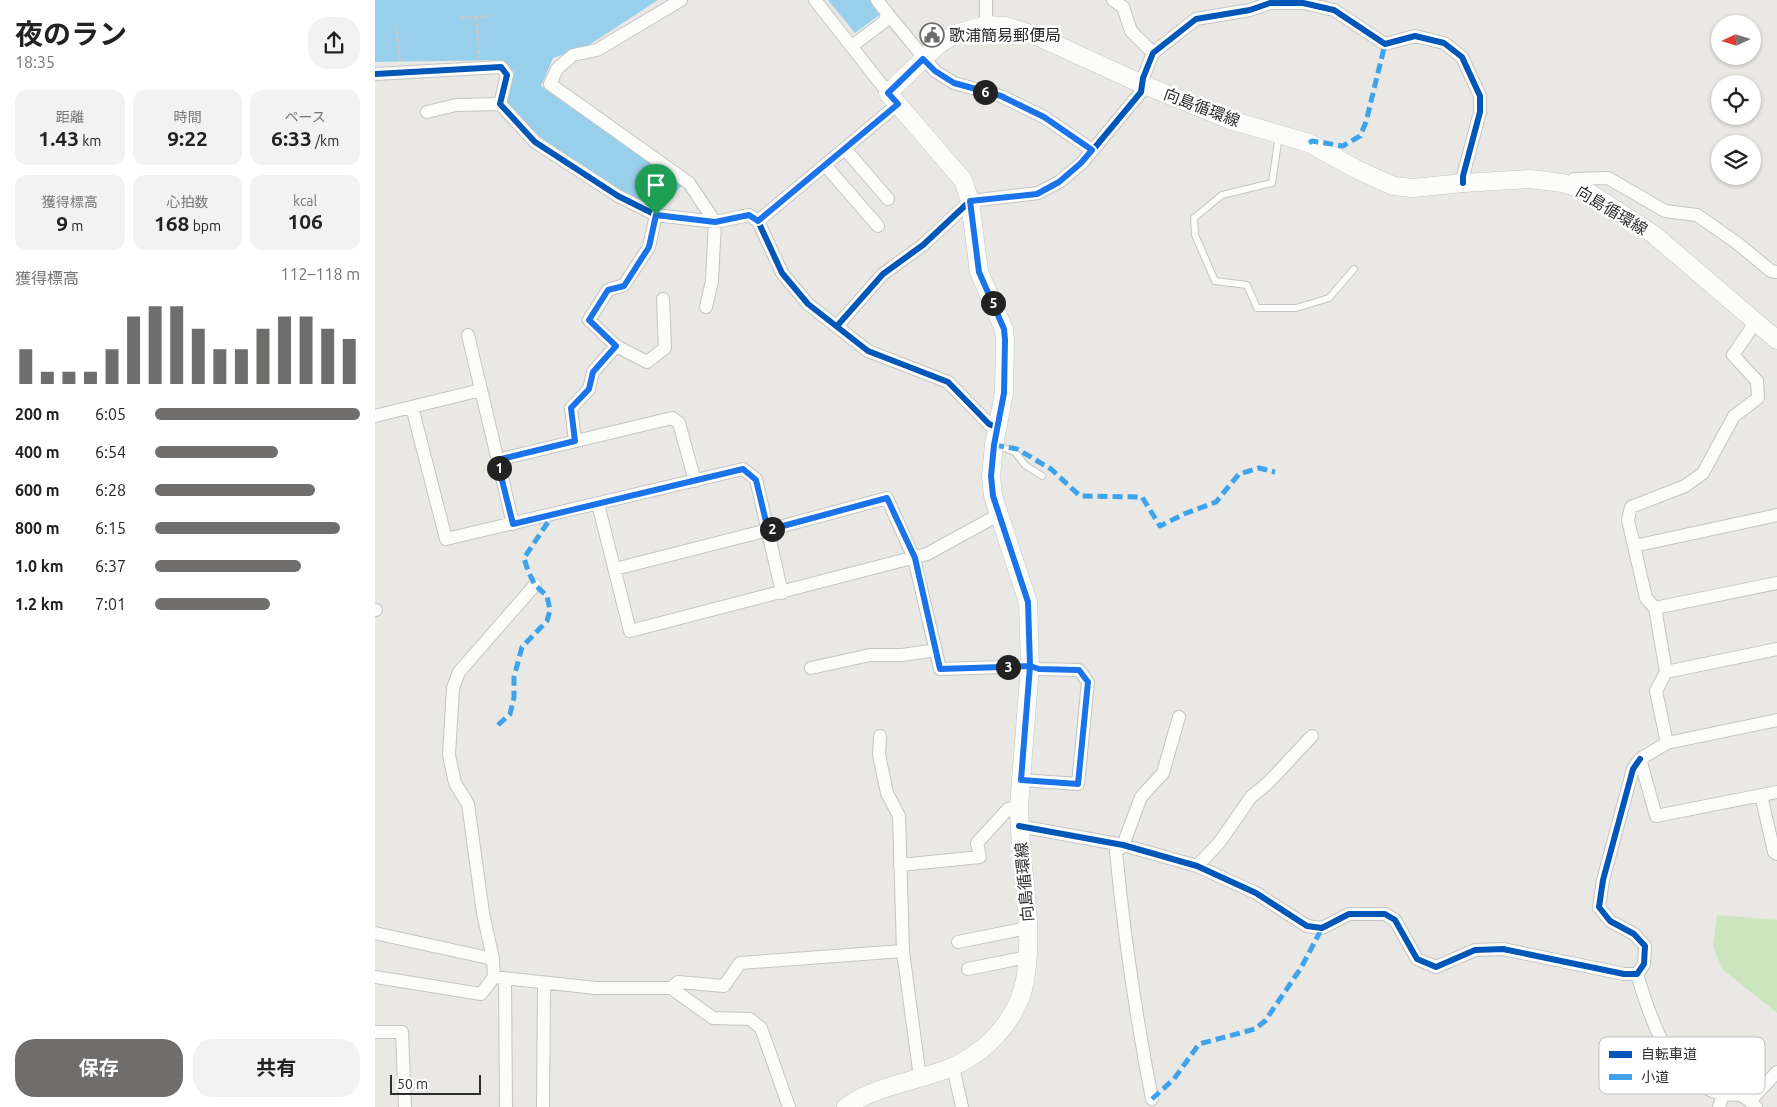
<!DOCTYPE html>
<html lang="ja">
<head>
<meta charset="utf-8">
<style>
	:root { --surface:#fff; --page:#f2f2f2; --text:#222; --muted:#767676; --accent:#6f6e6d }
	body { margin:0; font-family:Ubuntu,"Noto Sans JP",sans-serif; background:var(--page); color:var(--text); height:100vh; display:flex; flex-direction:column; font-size:19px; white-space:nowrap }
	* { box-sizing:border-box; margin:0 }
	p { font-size:16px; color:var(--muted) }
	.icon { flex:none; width:28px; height:28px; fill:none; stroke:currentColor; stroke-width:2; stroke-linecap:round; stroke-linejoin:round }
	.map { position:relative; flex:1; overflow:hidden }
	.drawer { display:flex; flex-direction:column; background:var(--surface); width:375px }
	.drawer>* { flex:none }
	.needle { width:32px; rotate:266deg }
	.tools { position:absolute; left:1336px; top:15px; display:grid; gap:10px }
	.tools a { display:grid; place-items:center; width:50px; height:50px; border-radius:50%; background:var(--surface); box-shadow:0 1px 4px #0004; font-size:25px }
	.scale { position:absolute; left:15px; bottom:12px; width:91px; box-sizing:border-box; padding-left:5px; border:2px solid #2d2d2d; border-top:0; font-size:14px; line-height:18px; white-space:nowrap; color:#2d2d2d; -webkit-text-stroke:4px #fff; paint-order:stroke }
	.pin { position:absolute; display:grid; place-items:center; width:42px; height:42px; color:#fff; margin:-51px -21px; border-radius:50% 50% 50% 0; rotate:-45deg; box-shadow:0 0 5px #0007 }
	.pin .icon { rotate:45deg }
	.km { position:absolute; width:25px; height:25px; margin:-12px; border-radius:50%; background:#222; color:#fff; font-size:14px; line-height:25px; text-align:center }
	.round { display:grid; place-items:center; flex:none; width:52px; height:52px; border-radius:20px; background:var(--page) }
	.head { display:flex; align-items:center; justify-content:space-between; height:85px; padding:0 15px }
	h1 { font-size:28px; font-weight:700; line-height:38px }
	.metrics { display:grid; grid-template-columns:repeat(3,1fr); gap:8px; height:85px; padding:5px 15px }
	.metrics div { display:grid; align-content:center; border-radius:12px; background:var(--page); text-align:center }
	.metrics b { font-size:21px; font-weight:700 }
	.metrics small { font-size:14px; font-weight:400 }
	.metrics p { font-size:14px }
	.chart { height:140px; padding:10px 15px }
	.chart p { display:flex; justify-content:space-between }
	.chart svg { width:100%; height:90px; margin-top:5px; stroke:var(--accent); stroke-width:6 }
	.action { display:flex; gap:10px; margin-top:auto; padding:10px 15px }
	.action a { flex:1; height:58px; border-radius:20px; background:var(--accent); color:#fff; font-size:20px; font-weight:700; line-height:58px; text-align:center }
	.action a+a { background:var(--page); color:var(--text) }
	ul { padding:0 15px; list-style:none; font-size:16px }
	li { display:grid; grid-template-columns:80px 60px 1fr; align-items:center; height:38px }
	li i { height:12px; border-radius:6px; background:var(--accent) }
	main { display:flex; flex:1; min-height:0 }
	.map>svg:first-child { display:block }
</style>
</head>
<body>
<main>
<section class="drawer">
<div class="head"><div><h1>夜のラン</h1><p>18:35</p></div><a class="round"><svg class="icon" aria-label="share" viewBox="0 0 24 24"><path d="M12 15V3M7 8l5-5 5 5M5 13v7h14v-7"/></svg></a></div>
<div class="metrics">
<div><p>距離</p><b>1.43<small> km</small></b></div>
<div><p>時間</p><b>9:22</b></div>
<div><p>ペース</p><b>6:33<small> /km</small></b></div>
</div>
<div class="metrics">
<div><p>獲得標高</p><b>9<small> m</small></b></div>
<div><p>心拍数</p><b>168<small> bpm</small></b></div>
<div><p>kcal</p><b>106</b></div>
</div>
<div class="chart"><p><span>獲得標高</span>112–118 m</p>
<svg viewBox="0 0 160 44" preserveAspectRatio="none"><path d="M5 44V27M15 44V38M25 44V38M35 44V38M45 44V27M55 44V11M65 44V6M75 44V6M85 44V17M95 44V27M105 44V27M115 44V17M125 44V11M135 44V11M145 44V17M155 44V22"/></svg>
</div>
<ul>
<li><b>200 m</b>6:05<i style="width:100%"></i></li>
<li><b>400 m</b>6:54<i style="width:60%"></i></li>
<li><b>600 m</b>6:28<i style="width:78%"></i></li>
<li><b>800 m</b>6:15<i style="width:90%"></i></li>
<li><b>1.0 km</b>6:37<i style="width:71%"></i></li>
<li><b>1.2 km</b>7:01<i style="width:56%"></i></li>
</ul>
<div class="action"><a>保存</a><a>共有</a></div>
</section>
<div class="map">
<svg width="1402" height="1107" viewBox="0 0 1402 1107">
	<rect width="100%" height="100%" fill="#eae8e4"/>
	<path fill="#cbe6be" d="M1342,915l60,5v93l-55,-44 -9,-23z"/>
	<path fill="#98d0eb" d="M0,0h283l-72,47 -33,11 -12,28 142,98 -23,28 -42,-21 -79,-55 -34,-35 9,-29 -12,-12 -127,2z
		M453,0h44l10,13 -27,20z"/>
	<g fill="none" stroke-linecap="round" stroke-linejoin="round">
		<g stroke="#c4c4c4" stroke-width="8">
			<path id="service" d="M904,135l-7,48 -50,12 -28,23 1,17 20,46 32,4 10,23h39l33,-10 25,-29
				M620,445l20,7 10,13 17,11"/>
		</g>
		<g stroke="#c4c4c4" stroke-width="14">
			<path id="minor" d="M306,0l-84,50 -24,5 -16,14 -7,15 139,99 26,39 -3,59 -6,26
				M440,0l73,93
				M611,0v25
				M738,0l10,7 8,24 22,22
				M512,13l48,58 19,12 47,13 43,21 48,33
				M477,46l33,-25 2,-8 -10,-13
				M0,74l126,-7 6,8 -7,29 35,38 83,54 38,19 59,7 34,-7 9,6 24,52 26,31 60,47 80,31 41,42 9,4
				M52,112l29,-7 44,-1
				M470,149l43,50
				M450,165l53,61
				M1196,186l3,-7 34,-1 57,33 32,4 40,28 34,28 6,1
				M281,215l-7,32 -25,38 -16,5 -19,30 27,26 31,16 18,-14 -2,-49
				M383,221l140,-117
				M1380,323l-22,32 24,26 1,17 -24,18 -31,57 -18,13 -54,21 -3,13 18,78 9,10 122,-25
				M462,326l46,-52 40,-29 47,-44 68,-8 21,-11 23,-19 59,-71 2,-14 10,-25 43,-34 54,-9 20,-7h33l31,7 51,34 30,-8 29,7 18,14 18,39v16l-17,64v7
				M93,335l45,189
				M37,407l34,132 297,-70 13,10 26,114
				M0,416l106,-26
				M200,441l-4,-33 18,-19 4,-17 23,-26
				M122,460l175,-42 7,5 16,58
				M223,504l32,127 297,-77 73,-40
				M1259,546l143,-31
				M240,569l153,-39 119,-32 27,60 26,111 90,-3 9,3 40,1 9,12 -10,102 -57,-4
				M1280,608l11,64
				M0,610h1
				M436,668l59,-13h32l34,-5
				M1402,720l-110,23 -27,16 16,57 121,-24
				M505,736l-1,19 8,38 12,23 4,135 17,127
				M1292,743l-11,-52 10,-19 111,-23
				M1386,795l13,57 3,2
				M644,826l104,19 74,21 59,27 51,33 15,2 27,-14h36l10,6 22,39 19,8 39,-17 28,-1 121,25h13l7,-10 1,-18 -11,-12 -24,-13 -11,-14 4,-27 30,-111 7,-10
				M525,865l80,-8 -3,-14 31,-34 11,-3
				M822,866l22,-23 32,-46 17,-14 44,-47
				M0,933l118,26 1,18
				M583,942l69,-14
				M118,959l-10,-46 -15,-109 -13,-21 -6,-28 4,-67 6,-16 76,-87
				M593,969l59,-12
				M1262,974c13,44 31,101 78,118 19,7 22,-5 41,15
				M0,977l106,17 13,-17 102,11h75l42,30 37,1 11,9 28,79
				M130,979l1,128
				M296,988l7,-6 46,4 16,-23 163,-12
				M0,1032h27l3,75
				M578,1067l9,40
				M777,1099c-16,-82 -28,-164 -36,-247l7,-7 18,-48 22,-24 16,-56
				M1375,1101l27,-29
				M168,1107l1,-124
				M1344,1107l4,-13"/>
		</g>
		<g stroke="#c4c4c4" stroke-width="19">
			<path id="secondary" d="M471,1107c25,-20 76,-27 106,-40 14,-6 27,-15 38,-25 17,-17 31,-38 35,-62 10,-57 -6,-117 -6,-174l11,-140 -2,-64 -35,-106 -2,-20 3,-31 10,-52 1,-53 -1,-11 -25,-57 -9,-71 -7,-21 -75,-87 50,-48 17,-11 31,-9 20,1 33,11 103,47 88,36 79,23 47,26 37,17 20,2 50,-5 67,-4 33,4 22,7 68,44 124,106"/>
		</g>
		<path stroke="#c8c8c8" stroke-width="2.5" stroke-dasharray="4 2.5" stroke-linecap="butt" d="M102,17l2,41
			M86,18l31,-2
			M21,25l4,36"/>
		<use href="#service" stroke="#fcfcfb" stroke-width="6"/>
		<use href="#minor" stroke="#fcfcfb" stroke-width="12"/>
		<use href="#secondary" stroke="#fcfcfb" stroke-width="18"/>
		<path stroke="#3ea3eb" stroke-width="5" stroke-dasharray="10 5" stroke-linecap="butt" d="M934,143l3,-2 31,5 17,-10 6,-14 19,-78
			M619,445l23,4 34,20 29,27 62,1 18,29 24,-12 32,-12 23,-28 20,-6 16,4
			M123,725l12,-11 4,-17v-20l8,-30 25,-26 3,-11 -3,-14 -12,-11 -7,-14 -4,-13 24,-36v-7
			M777,1099l22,-20 25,-35 56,-15 10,-8 36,-53 21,-40"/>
		<g stroke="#fff" stroke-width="9">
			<path id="cycleway" d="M0,74l126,-7 6,8 -7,29 35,38 83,54 38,19 59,7 34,-7 9,6 24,52 26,31 60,47 80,31 41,42 9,4
				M462,326l46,-52 40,-29 47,-44 68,-8 21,-11 23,-19 59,-71 2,-14 10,-25 43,-34 54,-9 20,-7h33l31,7 51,34 30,-8 29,7 18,14 18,39v16l-17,64v7
				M644,826l104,19 74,21 59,27 51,33 15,2 27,-14h36l10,6 22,39 19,8 39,-17 28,-1 121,25h13l7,-10 1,-18 -11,-12 -24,-13 -11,-14 4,-27 30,-111 7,-10"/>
		</g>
		<use href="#cycleway" stroke="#0057b8" stroke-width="6"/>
	</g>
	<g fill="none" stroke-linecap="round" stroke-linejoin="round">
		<g stroke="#fff" stroke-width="10">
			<path id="route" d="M281,215l-7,32 -25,39 -16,4 -19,30 27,26 -23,26 -4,17 -18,19 4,33 -78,19 16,64 230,-55 13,11 12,50 119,-32 28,60 25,111 90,-3 -9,114 57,4 10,-102 -9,-12 -40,-1 -9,-3 -2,-64 -35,-106 -2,-20 3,-31 10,-52 1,-53 -1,-11 -25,-57 -9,-71 67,-7 22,-12 22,-19 11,-13 -48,-33 -43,-21 -47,-13 -19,-12 -12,-12 -35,34 10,11 -140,117 -9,-6 -34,7 -59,-7"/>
		</g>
		<use href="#route" stroke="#1a73e8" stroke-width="6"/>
	</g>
	<defs>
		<g id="civic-ring" transform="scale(1.25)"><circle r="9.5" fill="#fff" stroke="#6f6e6d" stroke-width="1.5"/><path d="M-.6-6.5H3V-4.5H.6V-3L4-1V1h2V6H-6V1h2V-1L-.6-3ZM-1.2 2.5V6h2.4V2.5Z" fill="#6f6e6d"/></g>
	</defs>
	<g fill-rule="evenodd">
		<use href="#civic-ring" x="557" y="35"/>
	</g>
	<g text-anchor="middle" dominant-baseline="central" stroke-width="5" stroke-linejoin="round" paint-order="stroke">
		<g font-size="16" fill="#2d2d2d" stroke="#fff" text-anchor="start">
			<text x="574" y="35">歌浦簡易郵便局</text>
		</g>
		<g font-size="16" fill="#2d2d2d" stroke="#fff">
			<text transform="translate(827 107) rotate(21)">向島循環線</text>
			<text transform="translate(1237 210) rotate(31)">向島循環線</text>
			<text transform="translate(649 882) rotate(-95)">向島循環線</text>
		</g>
	</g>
	<rect x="1224" y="1037" width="166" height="57" rx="8" fill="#fff" stroke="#c0c0c0" stroke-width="1"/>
	<rect x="1234" y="1051" width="23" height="7" fill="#0057b8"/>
	<rect x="1234" y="1074" width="23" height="6" fill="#3ea3eb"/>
	<g font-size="14" fill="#2d2d2d">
		<text x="1266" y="1059">自転車道</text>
		<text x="1266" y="1082">小道</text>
	</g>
</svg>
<div class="tools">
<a><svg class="needle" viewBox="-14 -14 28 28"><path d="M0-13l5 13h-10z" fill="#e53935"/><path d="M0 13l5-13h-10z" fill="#767676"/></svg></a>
<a><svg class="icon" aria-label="locate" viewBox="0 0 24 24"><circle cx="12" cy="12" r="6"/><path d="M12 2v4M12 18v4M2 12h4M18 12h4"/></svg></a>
<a><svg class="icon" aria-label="layers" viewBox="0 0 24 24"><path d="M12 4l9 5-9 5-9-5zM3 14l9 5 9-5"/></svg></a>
</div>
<div class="scale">50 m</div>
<div class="pin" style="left:281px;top:215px;background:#1e9e55"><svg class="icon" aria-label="arrive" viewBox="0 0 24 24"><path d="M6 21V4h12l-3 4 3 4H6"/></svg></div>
<b class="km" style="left:124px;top:468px">1</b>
<b class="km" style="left:397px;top:529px">2</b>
<b class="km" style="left:633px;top:667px">3</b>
<b class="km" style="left:618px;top:303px">5</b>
<b class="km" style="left:610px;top:92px">6</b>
</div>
</main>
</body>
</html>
